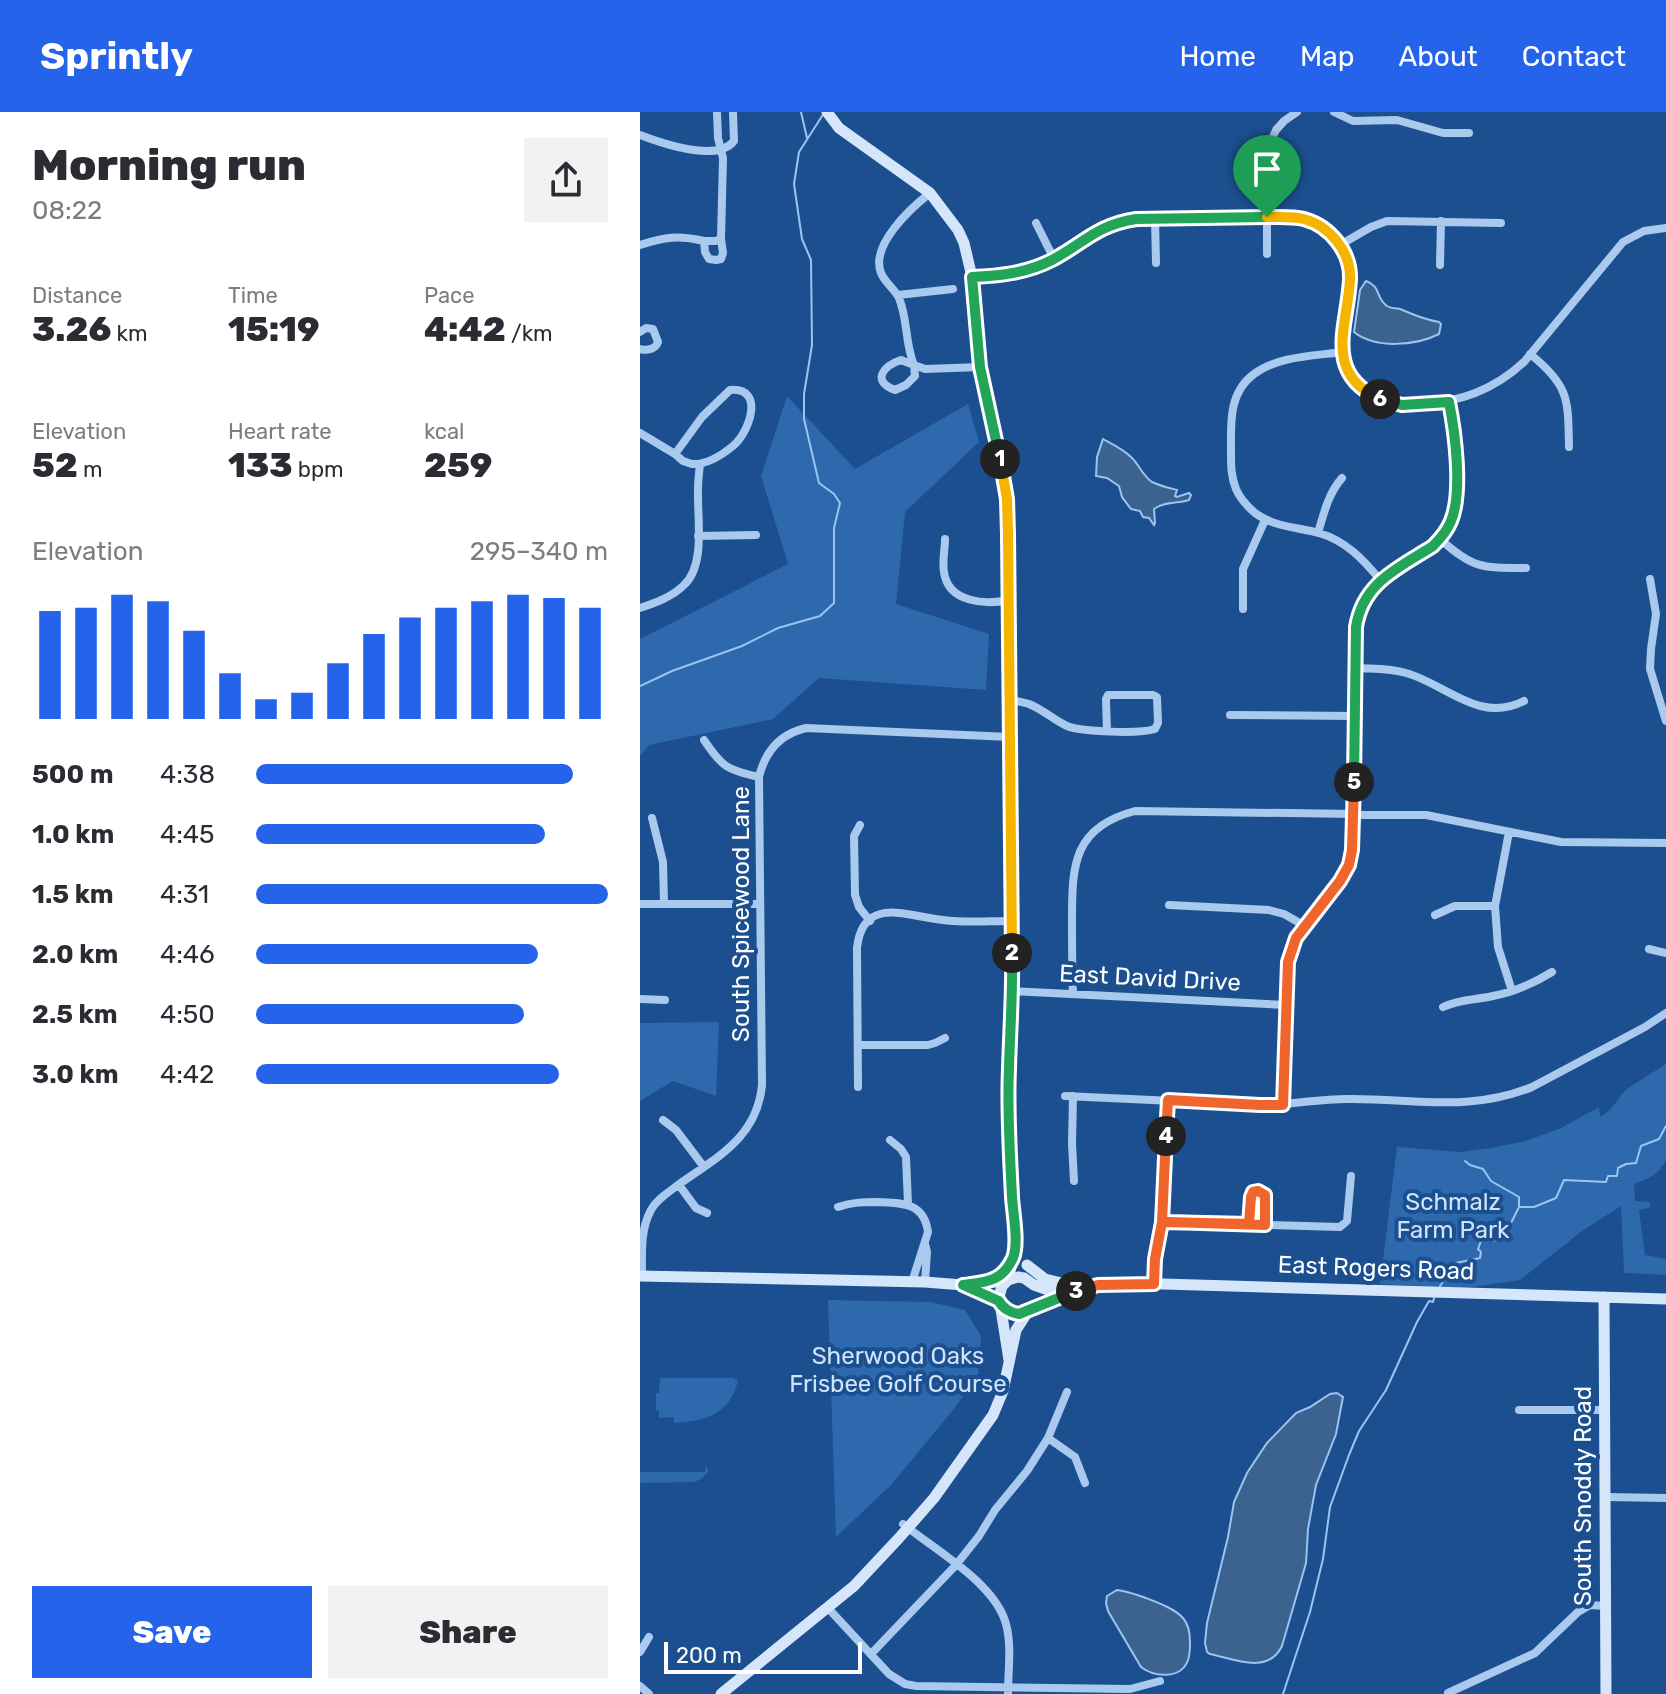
<!DOCTYPE html>
<html lang="en">
<head>
<meta charset="utf-8">
<style>
	:root { --surface:#fff; --page:#f2f2f3; --text:#2b2b33; --muted:#7c7c81; --accent:#2563eb }
	body { margin:0; font-family:Rubik,sans-serif; background:var(--page); color:var(--text); height:100vh; display:flex; flex-direction:column; font-size:30px; white-space:nowrap }
	* { box-sizing:border-box; margin:0 }
	p { font-size:26px; color:var(--muted) }
	.icon { flex:none; width:44px; height:44px; fill:none; stroke:currentColor; stroke-width:2; stroke-linecap:round; stroke-linejoin:round }
	.map { position:relative; flex:1; overflow:hidden }
	.sheet { display:flex; flex-direction:column; background:var(--surface); width:640px }
	.sheet>* { flex:none }
	.scale { position:absolute; left:24px; bottom:20px; width:198px; box-sizing:border-box; padding-left:8px; border:4px solid #fff; border-top:0; font-size:22px; line-height:28px; white-space:nowrap; color:#fff; -webkit-text-stroke:6px #1b4f8f; paint-order:stroke }
	.pin { position:absolute; display:grid; place-items:center; width:68px; height:68px; color:#fff; margin:-82px -34px; border-radius:50% 50% 50% 0; rotate:-45deg; box-shadow:0 0 8px #0007 }
	.pin .icon { rotate:45deg }
	.km { position:absolute; width:40px; height:40px; margin:-20px; border-radius:50%; background:#222; color:#fff; font-size:22px; line-height:40px; text-align:center }
	.round { display:grid; place-items:center; flex:none; width:84px; height:84px; border-radius:0px; background:var(--page) }
	.overview { display:flex; align-items:center; justify-content:space-between; height:136px; padding:0 32px }
	h1 { font-size:44px; font-weight:800; line-height:60px }
	.stats { display:grid; grid-template-columns:repeat(3,1fr); gap:12px; height:136px; padding:8px 32px }
	.stats div { display:grid; align-content:center }
	.stats b { font-size:34px; font-weight:800 }
	.stats small { font-size:22px; font-weight:400 }
	.stats p { font-size:22px }
	.chart { height:224px; padding:16px 32px }
	.chart p { display:flex; justify-content:space-between }
	.chart svg { width:100%; height:144px; margin-top:8px; stroke:var(--accent); stroke-width:6 }
	.button { display:flex; gap:16px; margin-top:auto; padding:16px 32px }
	.button a { flex:1; height:92px; border-radius:0px; background:var(--accent); color:#fff; font-size:32px; font-weight:800; line-height:92px; text-align:center }
	.button a+a { background:var(--page); color:var(--text) }
	ul { padding:0 32px; list-style:none; font-size:26px }
	li { display:grid; grid-template-columns:128px 96px 1fr; align-items:center; height:60px }
	li i { height:20px; border-radius:10px; background:var(--accent) }
	header { display:flex; align-items:center; gap:48px; box-sizing:border-box; height:112px; padding:0 40px; background:var(--accent); color:#fff }
	header strong { font-size:38px }
	nav { display:flex; gap:44px; margin-inline-start:auto; font-size:28px }
	main { display:flex; flex:1; min-height:0 }
	.map>svg:first-child { display:block }
</style>
</head>
<body>
<header>
<strong>Sprintly</strong>
<nav><a>Home</a><a>Map</a><a>About</a><a>Contact</a></nav>
</header>
<main>
<section class="sheet">
<div class="overview"><div><h1>Morning run</h1><p>08:22</p></div><a class="round"><svg class="icon" aria-label="share" viewBox="0 0 24 24"><path d="M12 15V3M7 8l5-5 5 5M5 13v7h14v-7"/></svg></a></div>
<div class="stats">
<div><p>Distance</p><b>3.26<small> km</small></b></div>
<div><p>Time</p><b>15:19</b></div>
<div><p>Pace</p><b>4:42<small> /km</small></b></div>
</div>
<div class="stats">
<div><p>Elevation</p><b>52<small> m</small></b></div>
<div><p>Heart rate</p><b>133<small> bpm</small></b></div>
<div><p>kcal</p><b>259</b></div>
</div>
<div class="chart"><p><span>Elevation</span>295–340 m</p>
<svg viewBox="0 0 160 44" preserveAspectRatio="none"><path d="M5 44V11M15 44V10M25 44V6M35 44V8M45 44V17M55 44V30M65 44V38M75 44V36M85 44V27M95 44V18M105 44V13M115 44V10M125 44V8M135 44V6M145 44V7M155 44V10"/></svg>
</div>
<ul>
<li><b>500 m</b>4:38<i style="width:90%"></i></li>
<li><b>1.0 km</b>4:45<i style="width:82%"></i></li>
<li><b>1.5 km</b>4:31<i style="width:100%"></i></li>
<li><b>2.0 km</b>4:46<i style="width:80%"></i></li>
<li><b>2.5 km</b>4:50<i style="width:76%"></i></li>
<li><b>3.0 km</b>4:42<i style="width:86%"></i></li>
</ul>
<div class="button"><a>Save</a><a>Share</a></div>
</section>
<div class="map">
<svg width="1026" height="1582" viewBox="0 0 1026 1582">
	<rect width="100%" height="100%" fill="#1b4f8f"/>
	<path fill="#2e69ad" d="M147,284l68,73 113,-65 11,38 -74,70 -9,92 93,30 -3,56 -167,-12 -46,41 -124,26 -9,11v-117l148,-75 -27,-88z
		M79,910l-3,74 -43,-15 -33,20v-78z
		M1026,952v96c-7,14 -17,19 -32,24l1,17 14,1 2,5 -12,3 6,45 21,4v16l-42,-2 -3,-67 -39,25 -62,49 -76,11 -3,-4 -61,-3 17,-137 62,5 32,-4 35,-7 35,-13 38,-21 1,10 11,-8 14,-19z
		M188,1188l103,2 34,8 16,26 -3,40 -25,34 -62,75 -55,52z
		M20,1266h73l5,3c-9,34 -33,40 -64,42v-6l-15,1v-7l-3,-1v-17h3z
		M65,1355h2l1,5 -6,6 -7,4 -55,1v-11h65z"/>
	<path fill="#3c6290" stroke="#9cc4f0" stroke-width="2" d="M726,169c15,5 10,18 21,25 7,4 6,1 13,3 15,6 22,10 39,13l2,2 -2,10c-23,12 -64,15 -85,-2l6,-42z
		M463,327c9,5 20,10 28,18 8,7 11,18 21,25 8,4 17,6 25,8l-2,6 2,1 12,-4 2,2 -2,5c-12,4 -24,1 -35,9l1,14 -1,2 -5,-7 -6,-1 -3,-6 -9,-2 -9,-12 -3,-11 -12,-8 -11,-2 1,-19z
		M697,1281l6,4 -7,37 -20,51 -8,44 -2,34 -24,83c-14,29 -48,13 -72,8l-3,-2 -2,-9 2,-20 21,-86 6,-35 13,-29 20,-30 29,-30 14,-6 20,-13z
		M477,1478c10,1 20,5 29,8 13,5 29,11 37,20 6,7 7,16 7,24 0,6 0,13 -2,18 -7,20 -34,17 -47,7l-33,-56 -2,-8 1,-7z"/>
	<g fill="none" stroke-linecap="round" stroke-linejoin="round">
		<path stroke="#9cc4f0" stroke-width="2" d="M161,0l6,26
			M0,574l32,-15 70,-25 36,-18 42,-12 14,-13v-75l6,-25 -6,-9 -15,-11 -15,-64v-25l8,-49 -1,-85 -9,-21 -8,-55 5,-32 25,-39
			M825,1049l5,4 13,4 8,12 28,16v10h15l22,-9 8,-18 42,2 2,-6h9l1,-8 8,-4 10,-1 5,-17 18,-7 7,-13
			M800,1174l16,-23 24,-5 1,-6 -3,-3 3,-8h13l3,-9 12,-5 10,-20
			M643,1582l27,-82 13,-53 7,-52 19,-52 10,-24 27,-41 31,-68 12,-21 4,1 1,-4"/>
		<path stroke="#a9c9ee" stroke-width="8" d="M694,0l19,9 44,-1 46,13h26
			M0,23c21,8 77,28 94,6l-1,-29
			M290,81c-19,15 -60,52 -49,80 4,10 14,16 18,25 9,22 6,46 15,67l11,4 55,-2
			M515,107l1,44
			M396,111l18,36
			M64,129h11l6,-2 2,-81 -5,-20 -1,-26
			M0,133c25,-8 38,-10 64,-4l1,11 4,7 7,1 5,-1 2,-6 -2,-14
			M700,133l31,-18 16,-6 114,2
			M627,142v-73l1,-33 8,-18 8,-9 13,-9
			M800,153l1,-44
			M332,165c27,-1 55,-4 80,-17 32,-17 44,-35 84,-41 36,-1 73,-1 110,-2 17,0 37,-2 54,1 8,2 16,5 23,10 13,9 23,24 26,39 3,20 -4,41 -6,61 -7,53 26,77 76,76 41,-1 75,-14 105,-42l99,-120 21,-11 22,-3
			M258,183l55,-6
			M0,220l6,-4 7,1 5,13c-2,7 -11,9 -18,7
			M702,240c-28,4 -64,4 -88,22 -26,19 -23,50 -23,79 0,12 0,24 5,36 4,10 11,17 19,24 19,14 42,14 64,20 27,8 44,26 62,48
			M890,242c40,32 38,46 39,93
			M261,248l13,5 1,11 -9,9 -11,5c-24,-9 -12,-24 6,-30z
			M0,321l35,21 8,7 9,3
			M35,342l27,-37 28,-27c36,-3 19,43 3,56 -11,9 -27,19 -41,18
			M678,421c6,-20 10,-39 24,-55
			M58,424l58,-1
			M305,427c0,11 -3,23 -1,33 4,31 42,33 65,28
			M800,427c33,30 43,29 86,29
			M1010,467l6,35 -5,35 -1,20 16,52
			M0,496c15,-5 32,-11 44,-23 22,-20 13,-68 14,-96 0,-8 1,-16 2,-25
			M603,497v-40l22,-49
			M716,556c17,1 34,0 50,5 40,11 73,51 118,28
			M370,588c6,1 13,2 19,4 13,5 25,16 38,22 15,6 73,8 88,3l3,-6 -1,-26 -4,-2h-45l-2,4 1,32
			M590,603l125,1
			M64,628c18,27 23,30 55,37
			M12,706l11,44 1,42
			M220,713l-6,11 1,59 4,12 11,14
			M869,720l-14,74 3,41 14,44
			M0,792h120
			M529,793l100,5 15,4 21,12
			M795,803l20,-9h40
			M1009,837l17,4
			M373,879l273,14
			M433,882c-1,-25 -1,-50 -1,-76 0,-54 2,-91 63,-107l291,4 135,27 105,1
			M0,887l25,1
			M803,895c17,-8 32,-7 50,-11 22,-4 41,-13 59,-24
			M218,933h70l7,-2 10,-5
			M218,975l-1,-139c6,-54 52,-31 86,-28 22,3 46,1 69,1
			M425,984l195,9c29,0 58,-6 87,-6 65,-1 122,14 185,-12l113,-60 21,-14
			M433,984l-1,48 2,37
			M643,993l4,-132c5,-53 54,-73 65,-123l6,-233c13,-42 46,-46 76,-71 34,-29 22,-104 15,-144
			M23,1008l13,10 28,37
			M250,1028l11,9 5,8 2,47
			M39,1073l17,23 11,5
			M198,1095c14,-5 26,-5 40,-5 24,1 46,0 50,30l-16,50
			M522,1110l178,5 7,-6 4,-45
			M609,1112l2,-27 2,-5 5,-1 7,4v30
			M285,1132l2,8 -2,30
			M2,1164c0,-22 -2,-46 9,-66 6,-11 18,-18 27,-25 39,-28 79,-47 84,-100l-3,-308c6,-25 21,-43 47,-49l204,9
			M514,1172l1,-25 9,-52 4,-107
			M879,1298h85
			M408,1326l27,19 10,26
			M965,1385l61,1
			M263,1412c32,26 92,59 103,100 6,22 2,47 2,69
			M187,1495l62,67 16,10 11,2 214,3 30,-8
			M0,1540l9,-15
			M231,1542l85,-89 23,-29 16,-26 32,-39 21,-33 19,-46
			M0,1574l9,8
			M808,1581l87,-40 43,-41 12,-7 15,1"/>
		<path stroke="#d6e6fa" stroke-width="11" d="M187,0l12,16 91,65 28,37 6,13 8,34 8,90 4,26 20,80 3,26 2,70 4,434 -4,65v54l6,127 -7,31
			M387,1153l18,14 29,7
			M0,1164l285,6 38,3 23,-3h20
			M327,1174l32,15
			M964,1185l2,397
			M360,1192l9,7 10,3 45,-19
			M369,1248l-10,-63 3,-11 6,-6 10,-3 6,1 10,7 17,6 9,1 38,-7 32,-2 536,16
			M81,1582l133,-108 45,-48 35,-40 59,-83 10,-24 13,-61 13,-20"/>
	</g>
	<g fill="none" stroke-linecap="round" stroke-linejoin="round">
		<g stroke="#fff" stroke-width="16">
			<path id="split-1" d="M360,347l-20,-92 -8,-90c27,-1 55,-4 80,-17 32,-17 45,-35 84,-41l131,-2"/>
		</g>
		<g stroke="#fff" stroke-width="16">
			<path id="split-2" d="M360,347l7,40 1,35 4,419"/>
		</g>
		<g stroke="#fff" stroke-width="16">
			<path id="split-3" d="M372,841c1,39 -2,77 -3,116 -2,42 1,85 3,128 1,16 7,46 1,61 -11,24 -27,24 -50,27l36,16c3,7 12,12 20,13l57,-23"/>
		</g>
		<g stroke="#fff" stroke-width="16">
			<path id="split-4" d="M436,1179l22,-6 56,-1 1,-25 7,-37 87,2 2,-27 2,-5 5,-1 7,4v30l-96,-3h-7l4,-86"/>
		</g>
		<g stroke="#fff" stroke-width="16">
			<path id="split-5" d="M526,1024l2,-36 92,5h23l5,-143 8,-24 44,-57 9,-16 3,-15 2,-68"/>
		</g>
		<g stroke="#fff" stroke-width="16">
			<path id="split-6" d="M714,670l2,-155c7,-45 43,-59 77,-81 8,-8 14,-15 18,-25 12,-29 4,-89 -2,-119l-47,3 -22,-6"/>
		</g>
		<g stroke="#fff" stroke-width="16">
			<path id="split-7" d="M627,105c12,0 25,-1 37,2 26,7 47,33 46,60 -2,46 -28,94 30,120"/>
		</g>
		<use href="#split-1" stroke="#22a559" stroke-width="10"/>
		<use href="#split-2" stroke="#f5b400" stroke-width="10"/>
		<use href="#split-3" stroke="#22a559" stroke-width="10"/>
		<use href="#split-4" stroke="#f0652b" stroke-width="10"/>
		<use href="#split-5" stroke="#f0652b" stroke-width="10"/>
		<use href="#split-6" stroke="#22a559" stroke-width="10"/>
		<use href="#split-7" stroke="#f5b400" stroke-width="10"/>
	</g>
	<g text-anchor="middle" dominant-baseline="central" stroke-width="8" stroke-linejoin="round" paint-order="stroke">
		<g font-size="24" fill="#fff" stroke="#1b4f8f">
			<text transform="translate(101 802) rotate(-90)">South Spicewood Lane</text>
			<text transform="translate(510 866) rotate(3)">East David Drive</text>
			<text transform="translate(736 1156) rotate(2)">East Rogers Road</text>
			<text transform="translate(943 1384) rotate(-90)">South Snoddy Road</text>
		</g>
		<g font-size="24" fill="#cfe3fa" stroke="#1b4f8f">
			<text x="813" y="1090">Schmalz<tspan x="813" dy="28">Farm Park</tspan></text>
			<text x="258" y="1244">Sherwood Oaks<tspan x="258" dy="28">Frisbee Golf Course</tspan></text>
		</g>
	</g>
</svg>
<div class="scale">200 m</div>
<div class="pin" style="left:627px;top:105px;background:#1e9e55"><svg class="icon" aria-label="arrive" viewBox="0 0 24 24"><path d="M6 21V4h12l-3 4 3 4H6"/></svg></div>
<b class="km" style="left:360px;top:347px">1</b>
<b class="km" style="left:372px;top:841px">2</b>
<b class="km" style="left:436px;top:1179px">3</b>
<b class="km" style="left:526px;top:1024px">4</b>
<b class="km" style="left:714px;top:670px">5</b>
<b class="km" style="left:740px;top:287px">6</b>
</div>
</main>
</body>
</html>
